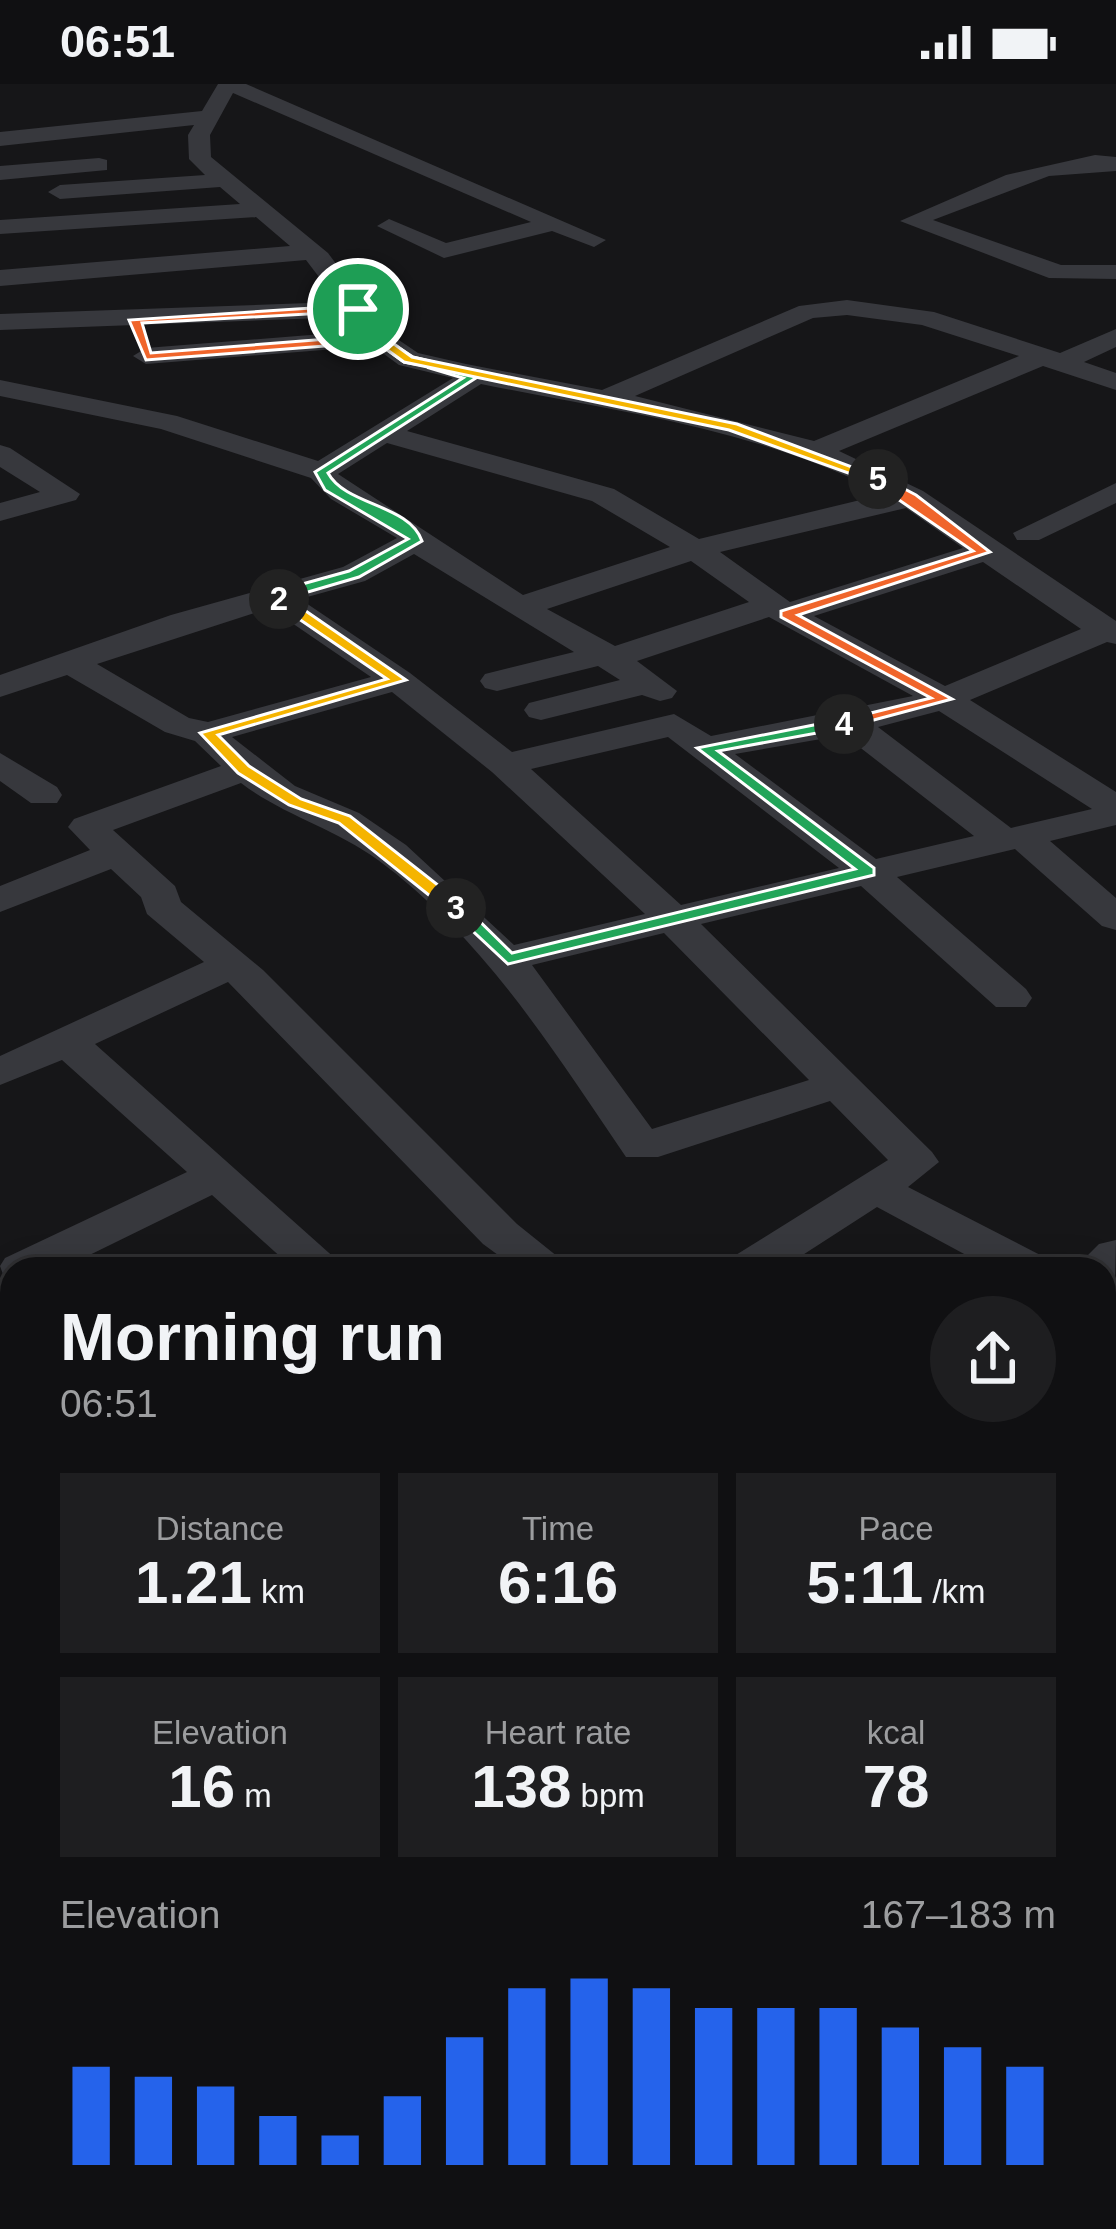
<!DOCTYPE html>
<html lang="en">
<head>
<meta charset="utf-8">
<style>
	:root { --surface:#101012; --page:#1e1e20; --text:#f1f3f6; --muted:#9c9d9f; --line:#303032; --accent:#2563eb }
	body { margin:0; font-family:Helvetica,sans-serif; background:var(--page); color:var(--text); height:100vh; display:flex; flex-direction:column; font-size:45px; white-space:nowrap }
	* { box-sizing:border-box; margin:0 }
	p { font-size:39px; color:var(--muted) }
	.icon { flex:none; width:66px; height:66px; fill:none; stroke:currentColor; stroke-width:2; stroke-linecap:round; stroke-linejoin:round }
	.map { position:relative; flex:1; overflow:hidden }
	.details { position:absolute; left:0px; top:1173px; width:1116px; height:972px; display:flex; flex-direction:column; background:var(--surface); border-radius:36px 36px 0 0; box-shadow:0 6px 30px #0003,0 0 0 3px var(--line) }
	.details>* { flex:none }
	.pin { position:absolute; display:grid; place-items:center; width:102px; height:102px; color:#fff; margin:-51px; border:6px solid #fff; border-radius:50%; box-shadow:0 3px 12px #0007 }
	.km { position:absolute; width:60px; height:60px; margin:-30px; border-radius:50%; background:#222; color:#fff; font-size:33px; line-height:60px; text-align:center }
	.round { display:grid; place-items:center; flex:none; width:126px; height:126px; border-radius:63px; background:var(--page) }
	.overview { display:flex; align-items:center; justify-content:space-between; height:204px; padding:0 60px }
	h1 { font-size:66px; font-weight:600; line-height:90px }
	.figures { display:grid; grid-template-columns:repeat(3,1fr); gap:18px; height:204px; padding:12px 60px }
	.figures div { display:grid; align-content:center; border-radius:0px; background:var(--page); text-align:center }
	.figures b { font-size:60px; font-weight:600 }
	.figures small { font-size:33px; font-weight:400 }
	.figures p { font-size:33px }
	.chart { height:336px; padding:24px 60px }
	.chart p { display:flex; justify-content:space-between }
	.chart svg { width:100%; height:216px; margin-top:12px; stroke:var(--accent); stroke-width:6 }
	.status { display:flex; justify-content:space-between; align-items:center; height:84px; padding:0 60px; background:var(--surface); direction:ltr }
	.status svg { height:33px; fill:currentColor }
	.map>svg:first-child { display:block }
</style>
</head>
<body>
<div class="status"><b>06:51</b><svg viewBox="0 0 49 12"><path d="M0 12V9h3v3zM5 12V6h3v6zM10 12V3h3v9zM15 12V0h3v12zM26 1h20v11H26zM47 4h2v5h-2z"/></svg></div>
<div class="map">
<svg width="1116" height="2145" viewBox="0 0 1116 2145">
	<rect width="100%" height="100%" fill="#161618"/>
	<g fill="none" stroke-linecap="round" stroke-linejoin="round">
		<path fill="#37383d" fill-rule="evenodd" d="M218,0h28l360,156 -12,7 -42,-16 -108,27 -67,-32 12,-7 57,24 85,-21 -298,-129 -23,42 1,22 117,96 59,79 31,21 48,11 136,26 197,-84 48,-6 87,12 126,41 56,-24v18l-32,15 32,11v17l-73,-24 -204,85 84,40 193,130v23l-9,-2 -137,58 146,92v33l-66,16 66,57v32l-14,-4 -87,-77 -118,28 129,112 6,9 -6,9h-30l-135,-121 -160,38 231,228 7,10 -31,25 138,71 7,11h-61l-115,-62 -96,62h-57l7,-11 157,-98 -58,-59 -172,56h-32c-73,-107 -143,-220 -248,-297 -44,-32 -95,-45 -137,-77l-128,47 62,56 6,16 82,68 254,254 56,45h-56l-34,-25 -255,-262 -133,62 252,225h-53l-82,-74 -151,74h-49v12l-7,-1 -5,-14 5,-8 182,-86 -125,-112 -62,25v-29l204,-94 -57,-48 -6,-17 -30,-28 -111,43v-26l90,-36 -22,-23 6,-8 147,-53 -26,-25 -30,-9 -98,-57 -67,22v-22l171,-60 172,-48 54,-29 -66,-39 -20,-21 -150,-49 -161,-33v-16l177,36 141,45 135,-83 -54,-13 -26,-19 -227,18 -13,-8 13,-8 214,-17 -11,-14 -349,13v-16l338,-12 -32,-42 -306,26v-16l290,-24 -34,-29 -256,17v-14l240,-16 -20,-17 -160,12 -12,-7 12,-7 145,-10 -16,-16 -1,-24 6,-10 -194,21v-14l202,-21zM847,231l75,10 97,31 -205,85 -179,-45 178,-78zM481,300c138,28 278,45 404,110l-186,45 -85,-50 -207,-58zM387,359l205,58 78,46 -147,48 -185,-121zM906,424l57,40 -173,54 -70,-50zM414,470l160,98 -89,22 -5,7 5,7 12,3 101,-25 22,14 -91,23 -5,7 5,7 12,3 101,-25 18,6 12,-3 5,-7 -40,-30 132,-44 144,79 -202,40 -37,-22 -162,38 -102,-79 -110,-74 65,-18zM691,477l58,41 -134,44 -68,-37zM983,478l98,67 -136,57 -131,-70zM270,524l101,69 -163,45 -19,-4 -92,-54zM392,608l100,80 153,142 -131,31 -108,-100 -47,-32 -64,-27 -63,-49zM939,627l153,98 -81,19 -133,-101zM844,651l130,101 -98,23 -141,-105zM668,653l171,131 -158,37 -150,-136zM664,849l145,147 -157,49 -120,-164z
			M1095,71l21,2v14l-67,5 -116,44 128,45h55v14l-67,-1 -149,-57 106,-46z
			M99,74l8,2v10l-107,10v-14z
			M0,361l10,3 70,46 -4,6 -76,21v-18l40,-11 -40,-25z
			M1116,399v20l-77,37h-22l-4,-7z
			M0,669l57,34 5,8 -5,8h-26l-31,-22z
			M1116,1156l-1,40 -11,3v-14h-30l25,-25z
			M1104,1208l12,4v34l-12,-3z
			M1111,1369l5,1v38l-12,3v-40z
			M1104,1442l12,3v41l-12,-3z
			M12,1495v47l-12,3v-47z
			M1104,1647l12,4v48l-12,-4z
			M1104,1797l12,4v54l-12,-4z
			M12,1907v62l-12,4v-62z
			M1116,1991v79l-12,4v-78z
			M257,2133h77l-6,12h-77z
			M720,2133h80l6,12h-80z"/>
	</g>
	<path fill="#f0652b" stroke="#fff" stroke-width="3" d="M358,221l4,6 -220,12 9,30 228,-18 34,22 24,6v5l-33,-6 -28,-20 -230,18 -17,-40z"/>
	<path fill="#22a559" stroke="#fff" stroke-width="3" d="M433,278l46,14 -151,97c18,33 81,31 94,68l-63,36 -85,25 -4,-9 79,-22 59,-32 -83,-49 -10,-18 148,-94 -34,-10z"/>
	<path fill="#f5b400" stroke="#fff" stroke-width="3" d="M274,512h10l122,84 -188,55 31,31 52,33 49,17 112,88v8h-12l-111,-89 -50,-18 -51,-32 -38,-40 187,-54 -113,-77z"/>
	<path fill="#22a559" stroke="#fff" stroke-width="3" d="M844,635l6,8 -132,24 156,117v7l-366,89 -60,-56 14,-4 50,49 343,-84 -158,-121z"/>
	<path fill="#f0652b" stroke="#fff" stroke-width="3" d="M878,391l38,20 74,57 -192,63 154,84 -108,29 -5,-7 92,-23 -150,-81v-6l192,-60 -100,-69z"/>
	<path fill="#f5b400" stroke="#fff" stroke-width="3" d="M362,222l21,30 29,21 325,67 147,55 -11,3 -144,-52 -325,-68 -29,-21 -22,-32z"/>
</svg>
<div class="pin" style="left:358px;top:225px;background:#1e9e55"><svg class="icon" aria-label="arrive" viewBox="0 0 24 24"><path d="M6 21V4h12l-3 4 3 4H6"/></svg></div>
<b class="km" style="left:279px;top:515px">2</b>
<b class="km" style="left:456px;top:824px">3</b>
<b class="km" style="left:844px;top:640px">4</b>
<b class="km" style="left:878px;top:395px">5</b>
<section class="details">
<div class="overview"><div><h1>Morning run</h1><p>06:51</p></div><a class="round"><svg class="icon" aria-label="share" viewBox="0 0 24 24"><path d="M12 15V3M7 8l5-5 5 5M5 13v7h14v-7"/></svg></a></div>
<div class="figures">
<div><p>Distance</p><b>1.21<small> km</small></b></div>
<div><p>Time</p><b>6:16</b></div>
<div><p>Pace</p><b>5:11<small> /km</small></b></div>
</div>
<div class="figures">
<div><p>Elevation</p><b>16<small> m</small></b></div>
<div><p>Heart rate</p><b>138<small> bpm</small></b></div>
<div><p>kcal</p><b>78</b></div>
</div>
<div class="chart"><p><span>Elevation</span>167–183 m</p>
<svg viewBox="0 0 160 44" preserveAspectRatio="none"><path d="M5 44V24M15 44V26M25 44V28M35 44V34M45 44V38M55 44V30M65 44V18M75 44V8M85 44V6M95 44V8M105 44V12M115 44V12M125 44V12M135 44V16M145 44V20M155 44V24"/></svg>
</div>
</section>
</div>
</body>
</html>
